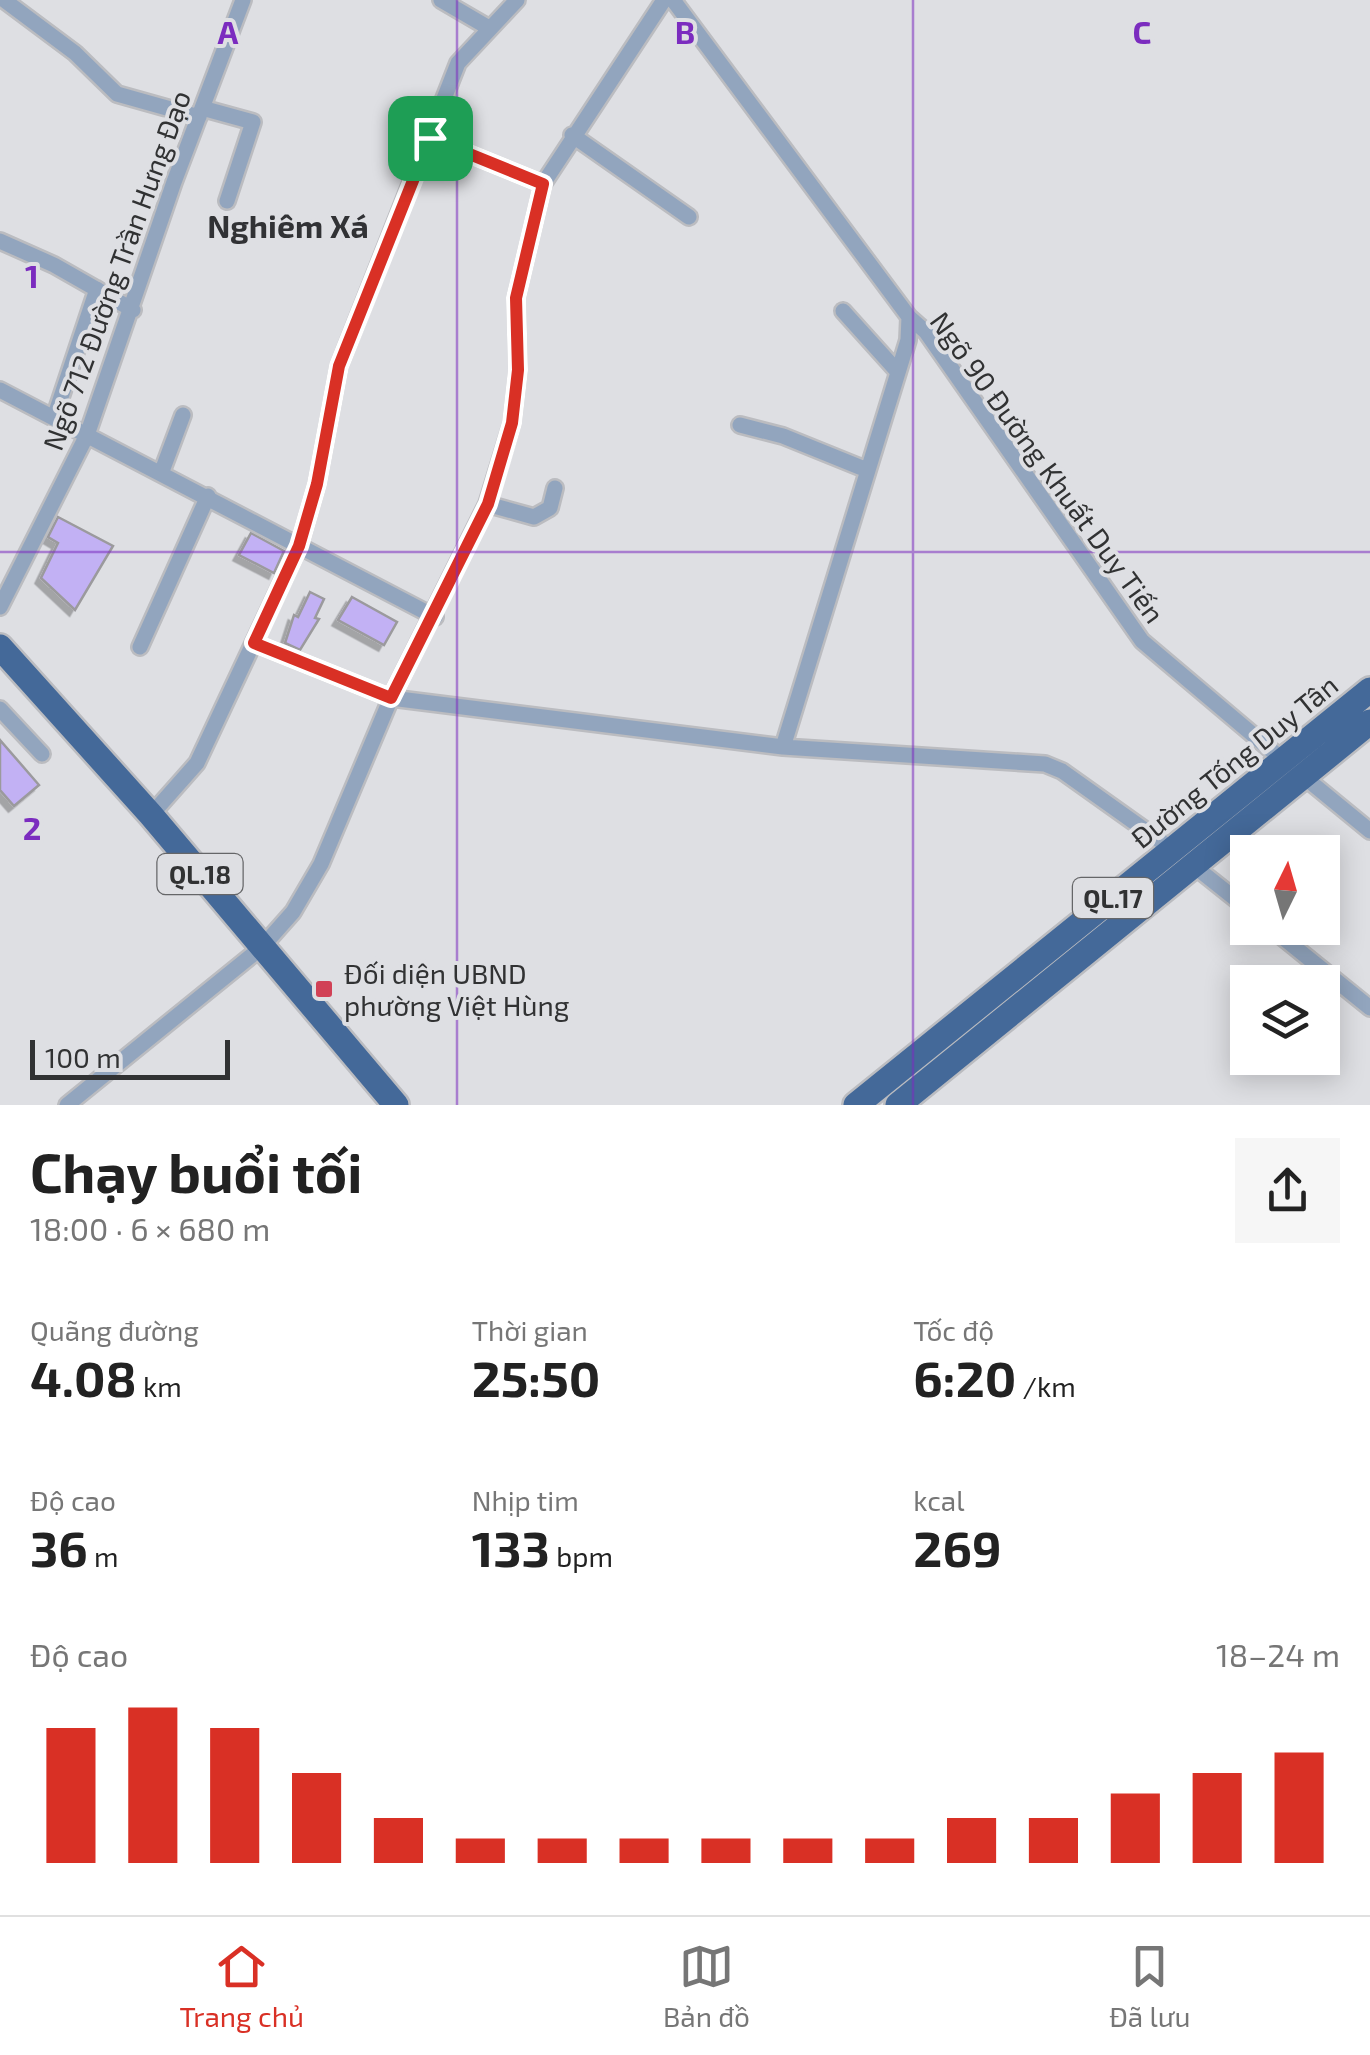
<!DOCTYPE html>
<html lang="vi">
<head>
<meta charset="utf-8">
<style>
	:root { --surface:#fff; --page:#f6f6f6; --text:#222; --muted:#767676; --line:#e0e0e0; --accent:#d93025 }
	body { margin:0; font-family:"Exo 2",sans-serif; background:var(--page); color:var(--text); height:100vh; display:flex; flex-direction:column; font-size:38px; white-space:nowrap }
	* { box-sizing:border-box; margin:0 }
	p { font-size:32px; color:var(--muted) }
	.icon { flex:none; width:55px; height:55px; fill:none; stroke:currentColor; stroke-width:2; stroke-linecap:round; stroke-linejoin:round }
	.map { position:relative; height:1105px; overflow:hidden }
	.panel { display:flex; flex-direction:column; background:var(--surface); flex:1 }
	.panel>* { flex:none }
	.needle { width:65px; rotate:5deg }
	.controls { position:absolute; left:1230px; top:835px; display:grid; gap:20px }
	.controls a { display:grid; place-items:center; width:110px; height:110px; border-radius:0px; background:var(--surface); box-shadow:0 5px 25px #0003; font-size:50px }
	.scale { position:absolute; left:30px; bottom:25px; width:200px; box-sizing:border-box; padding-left:10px; border:5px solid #313233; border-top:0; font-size:28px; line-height:35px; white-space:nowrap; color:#313233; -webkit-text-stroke:8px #dedfe3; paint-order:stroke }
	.pin { position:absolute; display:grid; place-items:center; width:85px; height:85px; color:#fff; margin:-42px; border-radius:20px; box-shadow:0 5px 15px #0006 }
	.round { display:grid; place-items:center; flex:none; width:105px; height:105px; border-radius:0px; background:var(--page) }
	.headline { display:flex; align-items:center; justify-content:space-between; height:170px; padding:0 30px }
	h1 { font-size:55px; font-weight:700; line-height:75px }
	.metrics { display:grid; grid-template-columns:repeat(3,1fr); gap:15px; height:170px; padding:10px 30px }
	.metrics div { display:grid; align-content:center }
	.metrics b { font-size:50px; font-weight:700 }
	.metrics small { font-size:28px; font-weight:400 }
	.metrics p { font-size:28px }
	.chart { height:280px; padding:20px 30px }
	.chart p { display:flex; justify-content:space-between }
	.chart svg { width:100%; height:180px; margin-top:10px; stroke:var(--accent); stroke-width:6 }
	.tabs { display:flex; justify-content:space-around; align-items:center; height:140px; border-top:2px solid var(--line); background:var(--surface); font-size:28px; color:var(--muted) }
	.tabs a { display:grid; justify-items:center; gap:5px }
	.tabs .on { color:var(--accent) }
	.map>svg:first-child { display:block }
</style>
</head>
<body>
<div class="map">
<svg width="1370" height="1105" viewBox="0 0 1370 1105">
	<defs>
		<filter id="shadow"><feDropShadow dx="-5.5" dy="5.5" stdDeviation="0" flood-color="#0004"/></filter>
	</defs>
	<rect width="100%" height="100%" fill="#dedfe3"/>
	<path fill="#c2b1f4" stroke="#9b9a9d" stroke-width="2.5" filter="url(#shadow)" d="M58,517l55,29 -38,64 -34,-32 17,-35 -10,-6z
		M251,533l33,18 -10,22 -35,-18z
		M310,592l14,7 -9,19 4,1 -19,31 -15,-7 9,-28 4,2z
		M352,597l45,25 -13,23 -46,-25z
		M0,740l39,45 -25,21 -14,-16z"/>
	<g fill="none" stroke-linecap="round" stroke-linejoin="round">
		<g stroke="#bbbcc0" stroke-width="20">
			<path id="minor" d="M4,0l71,53 42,41 82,23
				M441,0l48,28
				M673,0l236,317 17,15 216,309 142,120
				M202,108l51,14 -26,79
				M572,135l117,82
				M430,138l113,46
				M0,241l54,24 79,45
				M843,311l54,60
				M0,390l435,227
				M54,418l43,-129
				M740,425l43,11 84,34
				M162,471l21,-56
				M487,504l47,13 16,-9 5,-20
				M0,607l87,-172 87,-253 69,-182
				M254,643l137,55 392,49 262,17 17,7 111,79
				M140,647l68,-151
				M0,709l42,45
				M783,747l125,-407 1,-23
				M1303,776l67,55
				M151,815l46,-52 102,-217 18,-62 22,-118 119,-303 59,-63
				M1194,866l54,43
				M1271,928l99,80
				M67,1105l195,-158 31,-35 28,-48 70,-166 96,-194 25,-81 6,-53 -2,-72 27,-114 121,-184"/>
		</g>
		<g stroke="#bbbcc0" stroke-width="30">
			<path id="trunk" d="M0,647l151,168 245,290
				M856,1105l514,-415
				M898,1105l472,-383"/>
		</g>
		<use href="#minor" stroke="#92a5be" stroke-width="15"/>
		<use href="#trunk" stroke="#446999" stroke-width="25"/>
	</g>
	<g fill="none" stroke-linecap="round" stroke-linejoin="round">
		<g stroke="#fff" stroke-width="20">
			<path id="route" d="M430,138l113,46 -27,114 2,72 -6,53 -24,81 -97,194 -137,-55 45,-97 18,-62 22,-118z"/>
		</g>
		<use href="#route" stroke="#d93025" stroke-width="12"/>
	</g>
	<path fill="none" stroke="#7b2cbf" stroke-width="2.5" stroke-opacity="0.55" d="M457,0v1105M913,0v1105M0,552h1370"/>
	<rect fill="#d14156" stroke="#dedfe3" stroke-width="4" x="314" y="979" width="20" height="20" rx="5"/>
	<g text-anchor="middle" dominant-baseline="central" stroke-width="8" stroke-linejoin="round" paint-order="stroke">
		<g fill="#dedfe3" stroke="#656668" stroke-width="2.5">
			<rect x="157.5" y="854" width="85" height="40" rx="8"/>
			<rect x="1073" y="878" width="80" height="40" rx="8"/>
		</g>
		<g font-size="25" font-weight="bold" fill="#313233">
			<text x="200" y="874">QL.18</text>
			<text x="1113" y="898">QL.17</text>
		</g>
		<g font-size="28" fill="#313233" stroke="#dedfe3">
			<text transform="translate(116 270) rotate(-70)">Ngõ 712 Đường Trần Hưng Đạo</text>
			<text transform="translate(1048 467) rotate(54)">Ngõ 90 Đường Khuất Duy Tiến</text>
			<text transform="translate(1234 761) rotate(-39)">Đường Tống Duy Tân</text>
		</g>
		<g font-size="28" fill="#313233" stroke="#dedfe3" text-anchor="start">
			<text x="344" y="973">Đối diện UBND<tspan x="344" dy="32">phường Việt Hùng</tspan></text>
		</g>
		<g font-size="32" font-weight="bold" fill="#313235" stroke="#dedfe3">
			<text x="288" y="225">Nghiêm Xá</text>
		</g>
	</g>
	<g font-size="32" text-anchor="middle" font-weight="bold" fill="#7b2cbf" stroke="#dedfe3" stroke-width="8" stroke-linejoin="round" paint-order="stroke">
		<text x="228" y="44">A</text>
		<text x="685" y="44">B</text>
		<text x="1142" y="44">C</text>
		<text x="32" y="288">1</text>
		<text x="32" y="840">2</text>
	</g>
</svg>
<div class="controls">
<a><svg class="needle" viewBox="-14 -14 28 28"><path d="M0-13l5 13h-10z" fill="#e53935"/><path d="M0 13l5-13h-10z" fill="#767676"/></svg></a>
<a><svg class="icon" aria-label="layers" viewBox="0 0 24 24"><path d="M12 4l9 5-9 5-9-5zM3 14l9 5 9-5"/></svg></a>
</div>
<div class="scale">100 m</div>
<div class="pin" style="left:430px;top:138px;background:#1e9e55"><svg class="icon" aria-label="arrive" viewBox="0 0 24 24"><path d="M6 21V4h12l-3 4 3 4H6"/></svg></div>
</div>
<section class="panel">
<div class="headline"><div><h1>Chạy buổi tối</h1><p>18:00 · 6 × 680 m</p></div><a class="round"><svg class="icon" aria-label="share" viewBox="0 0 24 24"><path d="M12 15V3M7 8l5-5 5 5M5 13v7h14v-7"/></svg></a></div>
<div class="metrics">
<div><p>Quãng đường</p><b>4.08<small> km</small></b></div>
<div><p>Thời gian</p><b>25:50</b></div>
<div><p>Tốc độ</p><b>6:20<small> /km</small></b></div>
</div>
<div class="metrics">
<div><p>Độ cao</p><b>36<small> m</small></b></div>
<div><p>Nhịp tim</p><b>133<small> bpm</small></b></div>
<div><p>kcal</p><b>269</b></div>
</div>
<div class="chart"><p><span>Độ cao</span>18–24 m</p>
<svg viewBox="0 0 160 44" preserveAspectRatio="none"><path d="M5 44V11M15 44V6M25 44V11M35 44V22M45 44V33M55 44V38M65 44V38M75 44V38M85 44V38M95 44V38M105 44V38M115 44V33M125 44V33M135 44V27M145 44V22M155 44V17"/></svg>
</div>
</section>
<nav class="tabs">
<a class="on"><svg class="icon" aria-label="home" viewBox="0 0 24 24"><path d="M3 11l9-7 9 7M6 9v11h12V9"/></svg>Trang chủ</a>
<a><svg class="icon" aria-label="map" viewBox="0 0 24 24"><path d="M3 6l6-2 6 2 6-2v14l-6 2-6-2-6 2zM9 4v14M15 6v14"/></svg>Bản đồ</a>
<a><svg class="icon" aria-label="saved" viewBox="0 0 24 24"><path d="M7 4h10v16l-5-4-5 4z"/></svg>Đã lưu</a>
</nav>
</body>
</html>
